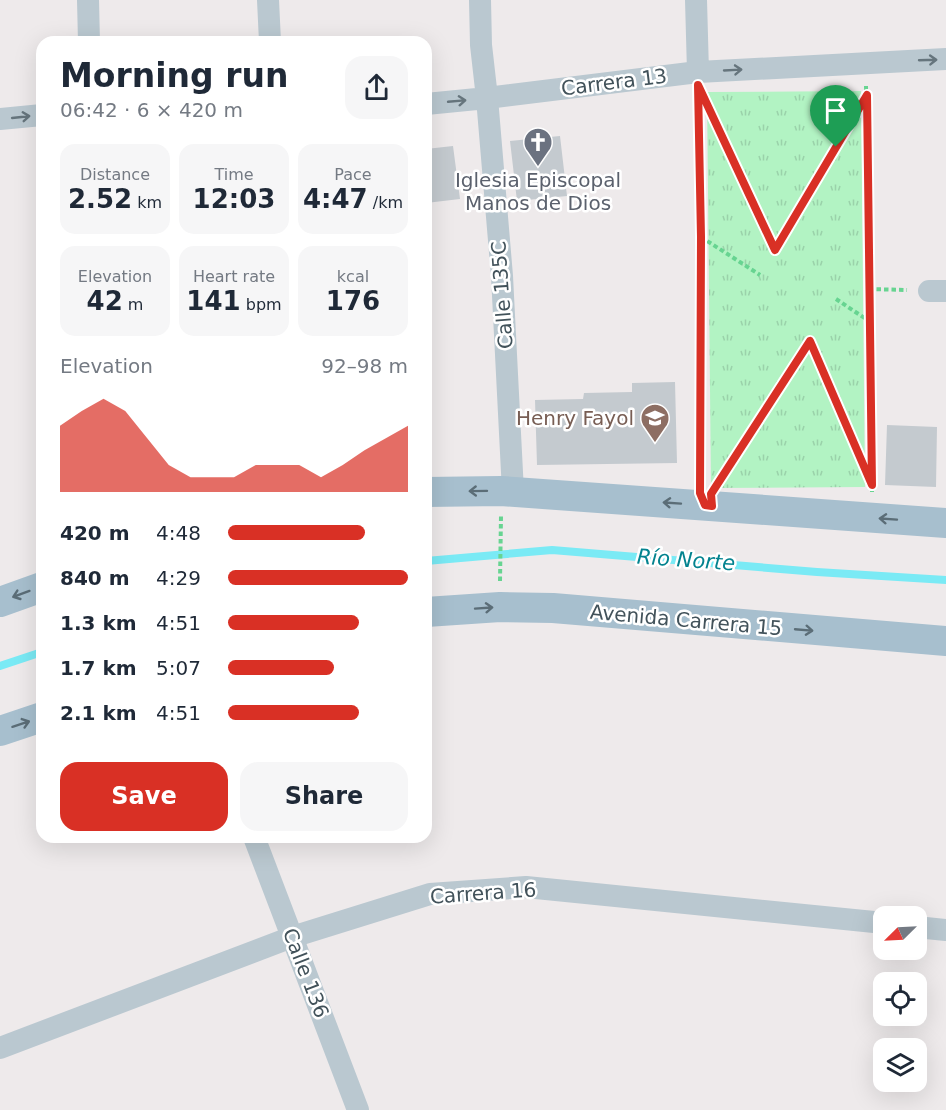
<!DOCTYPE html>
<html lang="en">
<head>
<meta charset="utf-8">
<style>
	:root { --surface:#fff; --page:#f6f6f7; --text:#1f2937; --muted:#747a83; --accent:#d93025 }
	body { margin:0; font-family:"DejaVu Sans",sans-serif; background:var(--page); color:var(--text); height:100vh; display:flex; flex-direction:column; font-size:22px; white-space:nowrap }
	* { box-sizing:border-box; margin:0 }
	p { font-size:20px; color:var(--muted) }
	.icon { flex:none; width:33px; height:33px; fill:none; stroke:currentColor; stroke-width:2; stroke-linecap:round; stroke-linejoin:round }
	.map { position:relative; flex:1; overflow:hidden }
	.details { position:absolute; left:36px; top:36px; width:396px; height:807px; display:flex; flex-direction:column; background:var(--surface); border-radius:18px; box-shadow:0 6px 24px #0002 }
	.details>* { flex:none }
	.needle { width:39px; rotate:246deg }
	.tools { position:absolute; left:873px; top:906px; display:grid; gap:12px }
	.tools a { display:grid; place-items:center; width:54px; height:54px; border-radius:12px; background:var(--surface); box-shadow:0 6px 24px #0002; font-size:30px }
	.pin { position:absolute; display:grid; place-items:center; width:51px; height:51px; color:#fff; margin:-62px -26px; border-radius:50% 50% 50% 0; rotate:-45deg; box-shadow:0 0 6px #0007 }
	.pin .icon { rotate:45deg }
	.round { display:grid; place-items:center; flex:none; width:63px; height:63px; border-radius:18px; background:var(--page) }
	.summary { display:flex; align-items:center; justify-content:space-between; height:102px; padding:0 24px }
	h1 { font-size:33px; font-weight:600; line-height:45px }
	.metrics { display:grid; grid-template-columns:repeat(3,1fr); gap:9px; height:102px; padding:6px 24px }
	.metrics div { display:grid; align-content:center; border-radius:15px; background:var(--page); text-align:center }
	.metrics b { font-size:26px; font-weight:600 }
	.metrics small { font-size:16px; font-weight:400 }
	.metrics p { font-size:16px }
	.chart { height:168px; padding:12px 24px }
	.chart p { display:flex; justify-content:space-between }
	.chart svg { width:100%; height:108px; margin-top:6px; fill:var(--accent); opacity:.7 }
	.primary-button { display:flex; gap:12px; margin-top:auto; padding:12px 24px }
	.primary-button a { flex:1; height:69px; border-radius:18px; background:var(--accent); color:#fff; font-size:24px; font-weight:600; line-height:69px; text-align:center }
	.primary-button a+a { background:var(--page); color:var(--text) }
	ul { padding:0 24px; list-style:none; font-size:20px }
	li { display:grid; grid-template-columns:96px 72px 1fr; align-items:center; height:45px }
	li i { height:15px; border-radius:8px; background:var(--accent) }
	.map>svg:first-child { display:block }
</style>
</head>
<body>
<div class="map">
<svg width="946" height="1110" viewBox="0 0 946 1110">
	<defs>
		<pattern id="grass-tufts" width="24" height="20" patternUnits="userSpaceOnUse" patternTransform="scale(1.5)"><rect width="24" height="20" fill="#b2f3c3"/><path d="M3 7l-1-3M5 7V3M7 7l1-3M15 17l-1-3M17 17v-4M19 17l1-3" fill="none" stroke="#9ad2aa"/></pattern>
	</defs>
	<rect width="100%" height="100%" fill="#eeeaeb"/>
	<path fill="url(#grass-tufts)" d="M861,91l4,396 -154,1 -4,-396z"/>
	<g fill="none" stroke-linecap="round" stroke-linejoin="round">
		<path stroke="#7aeaf5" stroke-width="8" d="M426,561l126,-11 265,22 129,8
			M0,666l42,-14"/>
	</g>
	<path fill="#c4cacf" d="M560,136l7,60 -50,5 -7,-60z
		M453,146l7,53 -34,4v-54z
		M675,382l2,81 -140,2 -2,-65 48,-1 1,-6 48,-1v-9z
		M887,425l50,2 -1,60 -51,-2z"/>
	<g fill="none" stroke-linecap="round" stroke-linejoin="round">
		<path stroke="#67d491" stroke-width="4" stroke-dasharray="4.5 3" stroke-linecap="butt" d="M866,86l6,406
			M698,93l3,144 -1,241
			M702,94l73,156 91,-155
			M701,237l59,38
			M869,289l38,1
			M836,299l33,22
			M810,342l60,139
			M720,481l90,-140
			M500,581l1,-65"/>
		<path stroke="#bac8d0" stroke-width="22" d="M88,0l1,42
			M268,0l2,42
			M480,0l1,45 6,53 15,178 11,216
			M696,0l2,72
			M426,104l61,-6 211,-26 248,-13
			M0,119l42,-4
			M929,291h17
			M254,837l104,273
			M916,927l30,3
			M0,1048l292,-111 138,-43 96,-7 358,36"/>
		<path stroke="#a7bfce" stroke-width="30" d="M426,492l75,-1 445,32
			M0,602l42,-15
			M426,612l74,-5 53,1 393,33
			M0,731l42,-14"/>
	</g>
	<defs><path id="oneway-shaft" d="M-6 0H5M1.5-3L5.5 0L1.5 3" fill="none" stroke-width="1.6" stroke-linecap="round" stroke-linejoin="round" transform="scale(1.5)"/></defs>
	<g stroke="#66757d">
		<use href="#oneway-shaft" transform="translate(928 60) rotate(-2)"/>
		<use href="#oneway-shaft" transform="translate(733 70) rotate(-3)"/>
		<use href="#oneway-shaft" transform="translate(457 101) rotate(-5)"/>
		<use href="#oneway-shaft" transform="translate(21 117) rotate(-6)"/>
	</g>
	<g stroke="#5b6d77">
		<use href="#oneway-shaft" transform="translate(478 491) rotate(179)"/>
		<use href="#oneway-shaft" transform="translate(672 503) rotate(-176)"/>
		<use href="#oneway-shaft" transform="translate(888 519) rotate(-176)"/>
		<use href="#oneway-shaft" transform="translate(21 594) rotate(160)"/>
		<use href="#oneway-shaft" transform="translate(484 608) rotate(-4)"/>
		<use href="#oneway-shaft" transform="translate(804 630) rotate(5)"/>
		<use href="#oneway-shaft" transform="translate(21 724) rotate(-18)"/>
	</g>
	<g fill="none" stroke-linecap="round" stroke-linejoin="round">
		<g stroke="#fff" stroke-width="12">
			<path id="route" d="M698,85l77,165 92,-155 5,390 -62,-144 -99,153 1,12 -7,-1 -5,-12 1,-256z"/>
		</g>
		<use href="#route" stroke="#d93025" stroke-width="8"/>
	</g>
	<defs>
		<g id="church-pin" transform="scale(1.5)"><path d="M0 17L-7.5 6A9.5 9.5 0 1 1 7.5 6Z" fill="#6b7280" stroke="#fff"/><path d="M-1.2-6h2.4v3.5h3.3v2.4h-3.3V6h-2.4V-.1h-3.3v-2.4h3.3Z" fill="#fff"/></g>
		<g id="school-pin" transform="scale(1.5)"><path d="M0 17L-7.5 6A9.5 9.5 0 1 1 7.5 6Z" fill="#8d6e63" stroke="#fff"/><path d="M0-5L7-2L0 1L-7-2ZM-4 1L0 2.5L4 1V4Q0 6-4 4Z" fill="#fff"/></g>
	</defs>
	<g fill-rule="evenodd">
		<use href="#church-pin" x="538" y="142"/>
		<use href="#school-pin" x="655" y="418"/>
	</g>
	<g text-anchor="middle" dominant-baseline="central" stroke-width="5" stroke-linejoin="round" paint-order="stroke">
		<g font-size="20" fill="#42525a" stroke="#fff">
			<text transform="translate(614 82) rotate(-7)">Carrera 13</text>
			<text transform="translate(502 295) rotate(-94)">Calle 135C</text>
			<text transform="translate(686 620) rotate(5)">Avenida Carrera 15</text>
			<text transform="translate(483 893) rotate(-4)">Carrera 16</text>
			<text transform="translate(306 973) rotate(69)">Calle 136</text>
		</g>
		<g font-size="20" fill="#5b616d" stroke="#fff">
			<text x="538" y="180">Iglesia Episcopal<tspan x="538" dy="23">Manos de Dios</tspan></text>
		</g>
		<g font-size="20" fill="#785e54" stroke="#fff" text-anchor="end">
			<text x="634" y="418">Henry Fayol</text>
		</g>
		<g font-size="21" font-style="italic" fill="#03838f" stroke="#fff">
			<text transform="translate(686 560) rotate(4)">Río Norte</text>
		</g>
	</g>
</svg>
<div class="tools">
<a><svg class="needle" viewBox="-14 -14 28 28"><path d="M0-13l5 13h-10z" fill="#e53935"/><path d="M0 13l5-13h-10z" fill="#747a83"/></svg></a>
<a><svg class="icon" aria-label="locate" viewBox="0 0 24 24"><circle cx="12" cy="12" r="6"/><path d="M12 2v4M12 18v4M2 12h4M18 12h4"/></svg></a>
<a><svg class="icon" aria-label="layers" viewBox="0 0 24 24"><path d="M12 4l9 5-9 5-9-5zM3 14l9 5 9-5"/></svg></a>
</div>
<div class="pin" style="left:836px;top:147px;background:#1e9e55"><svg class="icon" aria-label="arrive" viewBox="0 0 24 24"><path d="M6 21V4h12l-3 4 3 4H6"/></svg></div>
<section class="details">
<div class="summary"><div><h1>Morning run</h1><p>06:42 · 6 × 420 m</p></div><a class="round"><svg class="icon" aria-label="share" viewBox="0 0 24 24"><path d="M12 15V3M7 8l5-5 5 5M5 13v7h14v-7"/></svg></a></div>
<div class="metrics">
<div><p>Distance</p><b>2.52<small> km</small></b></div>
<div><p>Time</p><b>12:03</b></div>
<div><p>Pace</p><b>4:47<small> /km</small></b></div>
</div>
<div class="metrics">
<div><p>Elevation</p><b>42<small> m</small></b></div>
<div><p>Heart rate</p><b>141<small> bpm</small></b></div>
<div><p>kcal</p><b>176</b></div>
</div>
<div class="chart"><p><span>Elevation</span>92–98 m</p>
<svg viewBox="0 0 160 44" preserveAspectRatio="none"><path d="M0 44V17L10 11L20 6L30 11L40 22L50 33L60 38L70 38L80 38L90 33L100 33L110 33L120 38L130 33L140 27L150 22L160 17V44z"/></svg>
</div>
<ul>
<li><b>420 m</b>4:48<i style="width:76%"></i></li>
<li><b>840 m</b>4:29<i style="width:100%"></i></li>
<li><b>1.3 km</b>4:51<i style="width:73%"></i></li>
<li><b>1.7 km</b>5:07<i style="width:59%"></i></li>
<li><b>2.1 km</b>4:51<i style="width:73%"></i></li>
</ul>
<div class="primary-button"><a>Save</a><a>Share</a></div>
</section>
</div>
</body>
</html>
